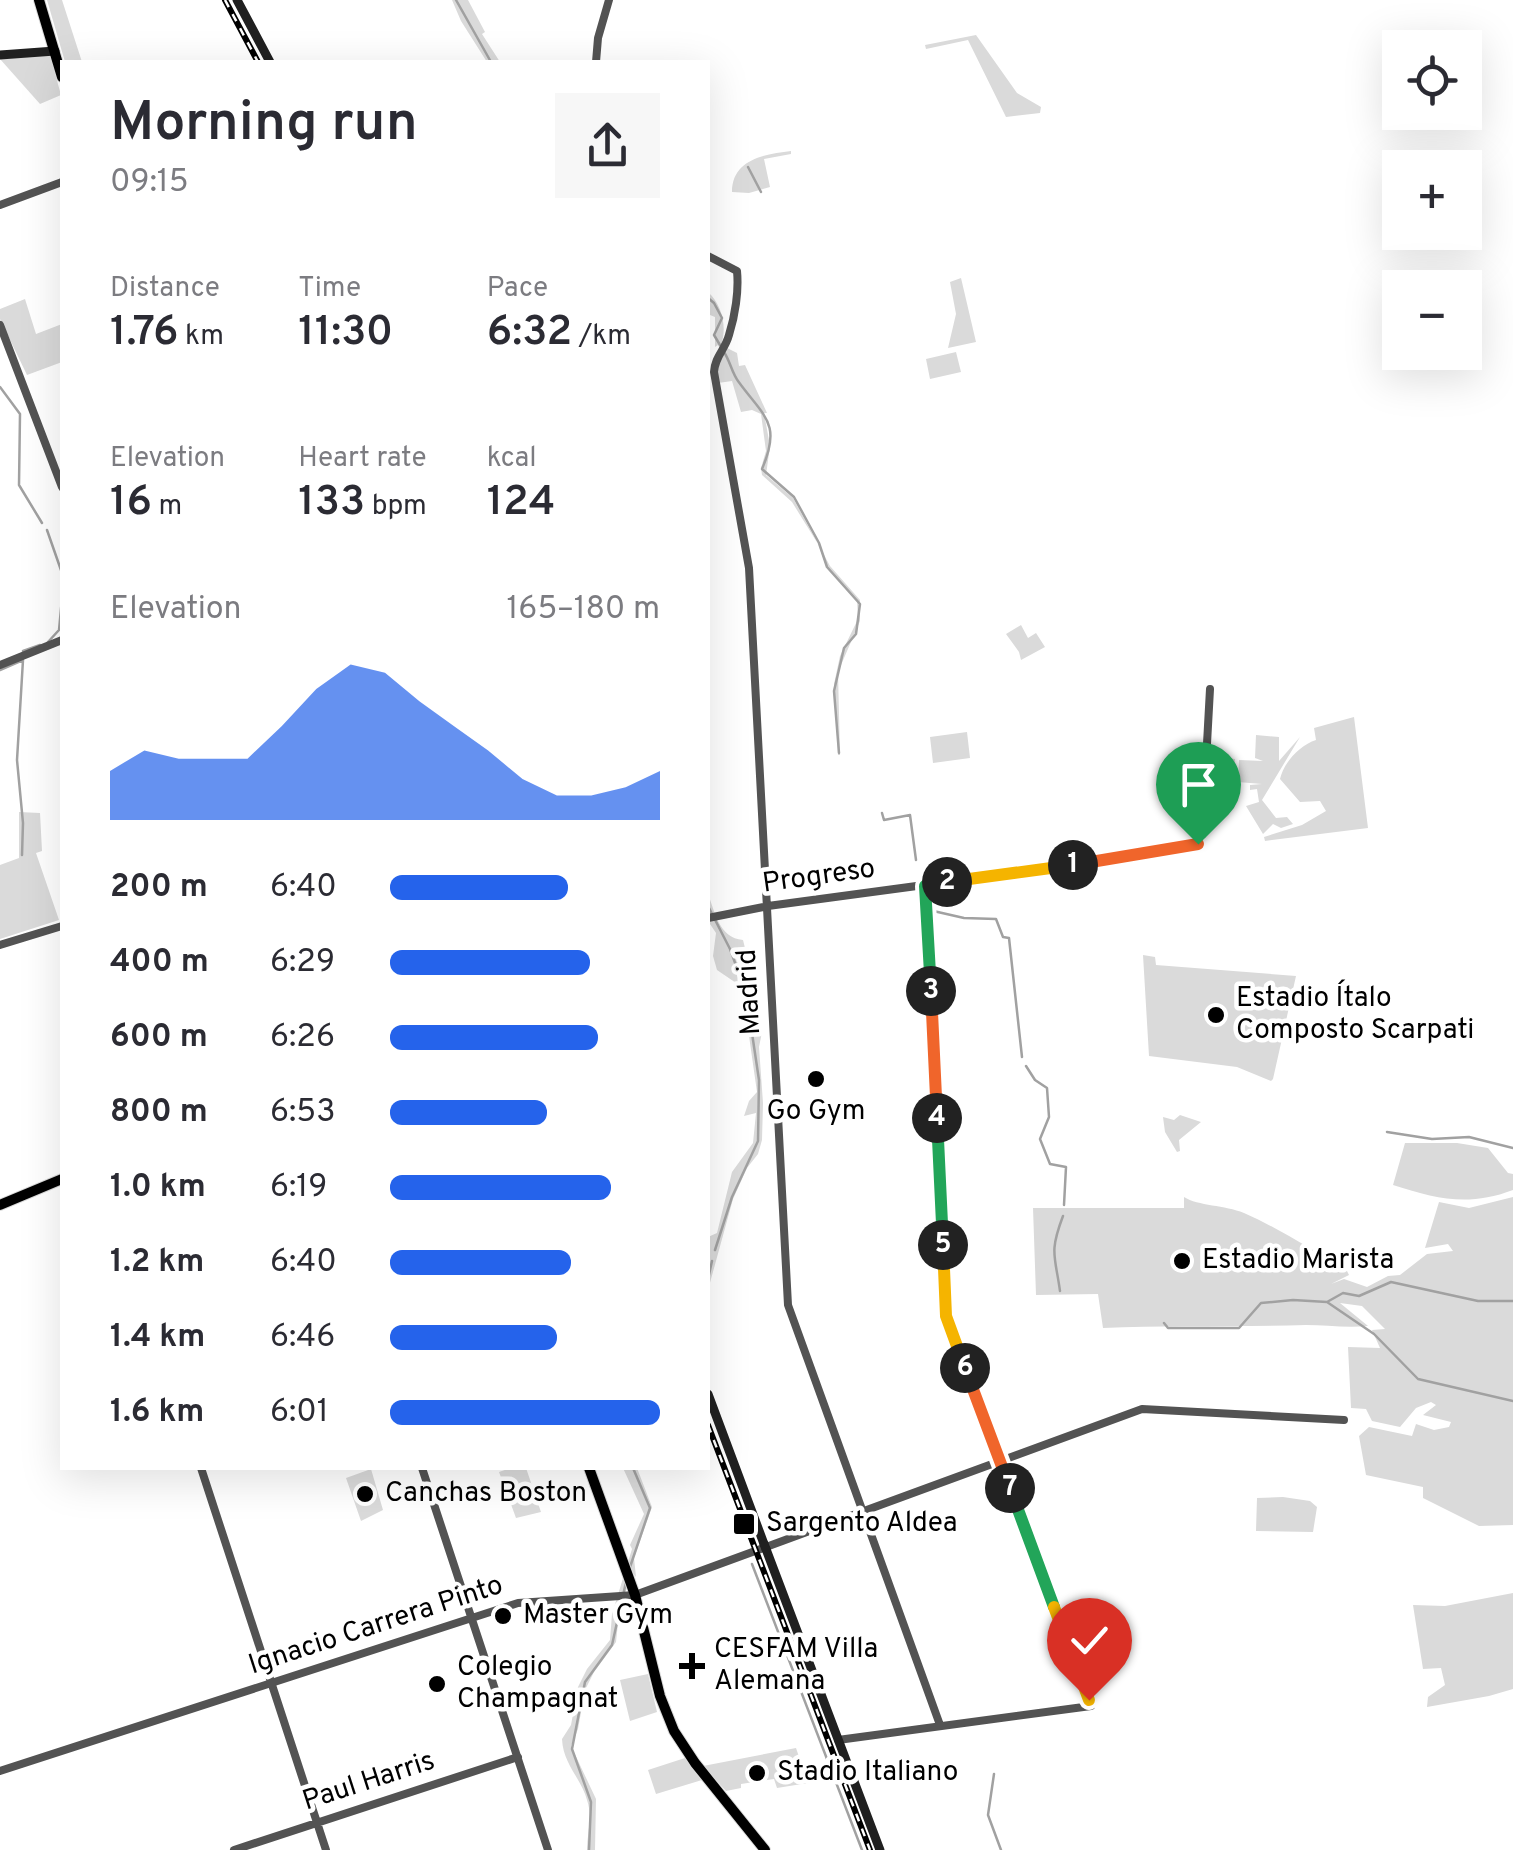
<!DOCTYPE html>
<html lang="en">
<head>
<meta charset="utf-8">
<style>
	:root { --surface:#fff; --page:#f7f7f7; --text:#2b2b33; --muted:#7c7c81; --accent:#2563eb }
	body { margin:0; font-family:Overpass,sans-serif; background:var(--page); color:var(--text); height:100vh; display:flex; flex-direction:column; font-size:38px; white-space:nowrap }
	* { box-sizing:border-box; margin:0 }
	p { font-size:32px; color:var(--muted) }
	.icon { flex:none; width:55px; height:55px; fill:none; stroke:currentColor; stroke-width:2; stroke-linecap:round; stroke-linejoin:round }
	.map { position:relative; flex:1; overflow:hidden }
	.drawer { position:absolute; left:60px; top:60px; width:650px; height:1410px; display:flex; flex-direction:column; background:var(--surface); border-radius:0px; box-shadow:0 10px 40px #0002 }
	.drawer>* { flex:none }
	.buttons { position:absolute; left:1382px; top:30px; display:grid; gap:20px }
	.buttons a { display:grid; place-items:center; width:100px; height:100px; border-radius:0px; background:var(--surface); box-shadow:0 10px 40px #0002; font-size:50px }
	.pin { position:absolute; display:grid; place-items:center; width:85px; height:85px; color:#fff; margin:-102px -42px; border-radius:50% 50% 50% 0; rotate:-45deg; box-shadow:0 0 10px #0007 }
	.pin .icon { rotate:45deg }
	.km { position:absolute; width:50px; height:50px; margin:-25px; border-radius:50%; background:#222; color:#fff; font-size:28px; line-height:50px; text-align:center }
	.round { display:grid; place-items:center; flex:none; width:105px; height:105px; border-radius:0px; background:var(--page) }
	.overview { display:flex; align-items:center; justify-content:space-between; height:170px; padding:0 50px }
	h1 { font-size:55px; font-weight:600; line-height:75px }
	.figures { display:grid; grid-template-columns:repeat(3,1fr); gap:15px; height:170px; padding:10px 50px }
	.figures div { display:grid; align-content:center }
	.figures b { font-size:42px; font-weight:600 }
	.figures small { font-size:28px; font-weight:400 }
	.figures p { font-size:28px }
	.chart { height:280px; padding:20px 50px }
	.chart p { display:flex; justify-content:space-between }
	.chart svg { width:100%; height:180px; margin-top:10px; fill:var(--accent); opacity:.7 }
	ul { padding:0 50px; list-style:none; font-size:32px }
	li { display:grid; grid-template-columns:160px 120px 1fr; align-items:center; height:75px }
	li i { height:25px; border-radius:12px; background:var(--accent) }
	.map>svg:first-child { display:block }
</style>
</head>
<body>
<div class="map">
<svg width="1513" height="1850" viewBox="0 0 1513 1850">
	<rect width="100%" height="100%" fill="#fff"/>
	<path fill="#dadada" d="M47,0h15l20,62h-17z
		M452,0h16l17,32 -3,2 18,28h-13l-26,-41z
		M976,35l41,58 24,14 -1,6 -34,4 -38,-77 -42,9 -1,-4z
		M50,55l11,40 -21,9 -40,-45z
		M791,151v3l-27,5 6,28 -21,6 -17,-1c0,-33 33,-38 59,-41z
		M961,278l15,64 -28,6 8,-34 -6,-32z
		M708,292c15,14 19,36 13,53l16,8 2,13 6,-1 22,48h-3l6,33 -4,29 27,23 37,68 30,34v21l-22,51 2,83h-2l-4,-71 6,-28 18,-37 -1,-19 -31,-34 -8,-22 -26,-42 -30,-27 -1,-7 5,-17 -5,-37 -9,-4 -11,2 -9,-31 -14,2 -1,-20 5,-10 -4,-8 -3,2v-30l-5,-2v20h-2z
		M25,299l11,35 26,-10v38l-35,13 -27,-56v-10z
		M956,352l5,20 -31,7 -4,-20z
		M1021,625l7,13 8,-5 9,14 -24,13 -2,-8 -13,-18z
		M1354,717l14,111 -103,13 -1,-4 38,-12 24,-14 -6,-10 -20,1 -20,-23c4,-17 20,-34 36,-39l-2,-12z
		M967,732l3,26 -37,5 -3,-26z
		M1256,735l23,2v24l21,-24 -38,63 14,18 11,-1 6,7 -12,4 -8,-4 -10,10 -17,-28 13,-4 -2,-13 -7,1v-5l12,-1 -24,-2 1,-22 24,1 -8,-3z
		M1212,757l23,2 -3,45 -23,-1z
		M19,812l21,1 2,38 -6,2 23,67 -59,19v-74l19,-7z
		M708,894c7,18 11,44 35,46l2,8 12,3 -14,4 7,31h6l1,28 5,18 -3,15 4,56 -1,37 -4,14 -11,14 -14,31 -25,91v-53l9,-4 15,-61 21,-29 3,-30 -12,3 5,-15 8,-9 -15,-105 -25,-17 -4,-14 3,-23 -8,-12z
		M1143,955l12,2 1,8 140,11 -23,103 -2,2 -34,-14 -88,-11z
		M1180,1115l21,7 -22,18 1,11 -3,1 -12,-20 -2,-15 11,3z
		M1405,1143h52l31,5 20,25 5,1v16c-45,17 -76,9 -120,-5z
		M1184,1197c14,9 41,8 60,16 36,16 69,37 103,58l2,4 -18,9 13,-5 23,8 21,-11 12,-1 27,-21 26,-3 -5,-7 -23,4 14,-46 30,6 44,-11v328l-34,1 -56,-28v-11l-57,-12 -7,-39 10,-9 43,9 4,-12 18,6 15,-3 2,-5 -28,-7 13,-10 -5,-3 -15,6 -16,19 -28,-6 -6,-12 -15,-1 -3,-61 32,1 -8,-18 13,-1 -23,-23 -22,-3 28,23c-22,2 -43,-1 -62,-1 -69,2 -140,0 -203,3l-5,-34 -62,1 -3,-87h151z
		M511,1468h15l15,44 -25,6 -17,-46z
		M623,1468h14l15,39 -18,51 2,19 -5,-6 -13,52 -2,19 -22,30 -9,18 -7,39 -7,17 25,53 -1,51h-8c0,-17 6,-33 0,-50 -6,-22 -24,-36 -25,-61l9,-14 7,-38 9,-18 23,-29 2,-26 20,-65 -2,-4 14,-31z
		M371,1469l12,41 -22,11 -15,-43z
		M1283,1497l27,4 7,6 -4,25 -57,-1 1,-33z
		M1513,1593v96l-24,7 -62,11 1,-10 17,-12 -4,-17 -18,1 -10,-64 32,1z
		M648,1674l9,38 -27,9 -10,-41z
		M796,1748l12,35 -31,5 -3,-9 -33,5v4l-15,3 -23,-25z
		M685,1758l17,22 -46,14 -8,-24z"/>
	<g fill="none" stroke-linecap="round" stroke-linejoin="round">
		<path stroke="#a1a1a1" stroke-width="2.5" d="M456,0l35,62
			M748,167l13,25
			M708,298l6,5 8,15 -8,17 6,10
			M724,352c6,9 8,21 14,29 26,36 44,42 24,88l32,28 25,46 8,24 33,37 -4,30 -12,14 -10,43 5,62
			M0,387l20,27 -1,71 23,38
			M47,530l15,43
			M48,642l11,-12 3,-32
			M23,651l17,-6
			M0,670l23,-10 -6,100 6,63 -1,32
			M882,813l2,7 26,-5 6,45
			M917,889l4,20
			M708,906l22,43 16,44 13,87 -1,61 -26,56 -17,53
			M929,910l35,8 32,1 7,18 6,1 13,119
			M1026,1066l9,14 12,8 2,29 -9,22 10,25 16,3 -2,38
			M1387,1132l45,7 37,-2 44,11
			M708,1279l4,-18
			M1060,1291c-5,-36 -11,-38 3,-75
			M1327,1302l47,32 44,45 95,22
			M1164,1323l4,5h71l22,-25 32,-3 34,2 16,-9 16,3 32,-14 87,19h35
			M752,1564l110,286
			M629,1570l21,-62 -17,-40
			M994,1774l-6,41 13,35
			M589,1850l2,-48 -19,-53 13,-67 27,-37 14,-63"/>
		<g stroke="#dbdbdb" stroke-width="12">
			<path id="primary" d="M39,0l23,77
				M0,1205l62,-26
				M589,1468l46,127 25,101 14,35 21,32 70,87"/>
		</g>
		<path stroke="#535353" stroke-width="8" d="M596,62l2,-24 11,-38
			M0,205l62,-23
			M708,256l29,15c2,20 -2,45 -8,64 -4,15 -14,21 -15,37l35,196 39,737 152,420
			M0,325l62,162
			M0,665l62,-25
			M708,918l60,-12 320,-43 110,-19 4,-9 8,-146
			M0,945l62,-19
			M201,1468l125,382
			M422,1468l126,382
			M838,1740l253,-34 -145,-390 -21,-430
			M0,1771l518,-168 117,-8 507,-186 202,11
			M234,1850l284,-93"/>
		<path stroke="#202020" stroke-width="9" d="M237,0l33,62
			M0,55l55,-4
			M708,1394l56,150
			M766,1549l114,301"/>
		<use href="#primary" stroke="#000" stroke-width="10"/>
		<g stroke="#000" stroke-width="6">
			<path id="rail" d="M225,0l33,62
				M708,1425l162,425"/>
		</g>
		<use href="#rail" stroke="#fff" stroke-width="2.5" stroke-dasharray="8" stroke-linecap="butt"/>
		<path stroke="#202020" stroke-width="9" d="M764,1544l2,5"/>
	</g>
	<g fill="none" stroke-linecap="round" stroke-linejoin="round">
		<g stroke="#fff" stroke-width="20">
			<path id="split-1" d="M1073,865l125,-21"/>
		</g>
		<g stroke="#fff" stroke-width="20">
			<path id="split-2" d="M947,882l126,-17"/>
		</g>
		<g stroke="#fff" stroke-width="20">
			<path id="split-3" d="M931,991l-6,-105 22,-4"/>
		</g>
		<g stroke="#fff" stroke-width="20">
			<path id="split-4" d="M931,991l6,127"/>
		</g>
		<g stroke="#fff" stroke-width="20">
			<path id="split-5" d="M937,1118l6,127"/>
		</g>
		<g stroke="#fff" stroke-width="20">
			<path id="split-6" d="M943,1245l3,71 19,52"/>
		</g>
		<g stroke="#fff" stroke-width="20">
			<path id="split-7" d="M965,1368l45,120"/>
		</g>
		<g stroke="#fff" stroke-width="20">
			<path id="split-8" d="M1010,1488l44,119"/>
		</g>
		<g stroke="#fff" stroke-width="20">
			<path id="split-9" d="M1054,1607l35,93"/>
		</g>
		<use href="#split-1" stroke="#f0652b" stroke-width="12"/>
		<use href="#split-2" stroke="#f5b400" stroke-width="12"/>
		<use href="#split-3" stroke="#22a559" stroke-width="12"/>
		<use href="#split-4" stroke="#f0652b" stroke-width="12"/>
		<use href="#split-5" stroke="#22a559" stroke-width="12"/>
		<use href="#split-6" stroke="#f5b400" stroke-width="12"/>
		<use href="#split-7" stroke="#f0652b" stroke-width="12"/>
		<use href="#split-8" stroke="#22a559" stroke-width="12"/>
		<use href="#split-9" stroke="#f5b400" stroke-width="12"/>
	</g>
	<g fill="#000" stroke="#fff" stroke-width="4">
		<circle cx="1216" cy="1015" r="10"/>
		<circle cx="816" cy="1079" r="10"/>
		<circle cx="1182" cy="1261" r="10"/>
		<circle cx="365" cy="1494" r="10"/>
		<rect x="732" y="1512" width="24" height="24" rx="5"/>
		<circle cx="503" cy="1616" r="10"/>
		<path d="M687 1651h10v10h10v10h-10v10h-10v-10h-10v-10h10z"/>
		<circle cx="437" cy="1684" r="10"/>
		<circle cx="757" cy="1773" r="10"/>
	</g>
	<g text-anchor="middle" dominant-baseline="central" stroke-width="9" stroke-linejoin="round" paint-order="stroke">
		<g font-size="28" fill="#000" stroke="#fff">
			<text transform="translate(819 877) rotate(-8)">Progreso</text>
			<text transform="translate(750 992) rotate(-93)">Madrid</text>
			<text transform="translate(376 1626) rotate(-18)">Ignacio Carrera Pinto</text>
			<text transform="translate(369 1782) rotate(-18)">Paul Harris</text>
		</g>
		<g font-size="28" fill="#000" stroke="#fff" text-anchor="start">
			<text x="1236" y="999">Estadio Ítalo<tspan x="1236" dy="32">Composto Scarpati</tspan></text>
			<text x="816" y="1112" text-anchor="middle">Go Gym</text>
			<text x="1202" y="1261">Estadio Marista</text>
			<text x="385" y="1494">Canchas Boston</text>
			<text x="766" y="1524">Sargento Aldea</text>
			<text x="523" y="1616">Master Gym</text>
			<text x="714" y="1650">CESFAM Villa<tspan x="714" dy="32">Alemana</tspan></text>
			<text x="457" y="1668">Colegio<tspan x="457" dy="32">Champagnat</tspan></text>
			<text x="777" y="1773">Stadio Italiano</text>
		</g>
	</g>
</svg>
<div class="buttons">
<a><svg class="icon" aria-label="locate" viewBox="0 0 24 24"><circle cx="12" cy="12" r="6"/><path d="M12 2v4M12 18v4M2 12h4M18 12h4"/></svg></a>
<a>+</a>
<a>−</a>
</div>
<div class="pin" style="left:1198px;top:844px;background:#1e9e55"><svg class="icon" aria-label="arrive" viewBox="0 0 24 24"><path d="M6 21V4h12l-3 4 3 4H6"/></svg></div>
<div class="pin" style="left:1089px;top:1700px;background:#d93025"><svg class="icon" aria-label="check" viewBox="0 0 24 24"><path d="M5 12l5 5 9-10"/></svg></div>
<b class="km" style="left:1073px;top:865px">1</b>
<b class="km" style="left:947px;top:882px">2</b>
<b class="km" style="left:931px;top:991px">3</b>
<b class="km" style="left:937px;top:1118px">4</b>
<b class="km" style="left:943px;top:1245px">5</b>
<b class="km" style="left:965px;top:1368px">6</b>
<b class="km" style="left:1010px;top:1488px">7</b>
<section class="drawer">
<div class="overview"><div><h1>Morning run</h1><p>09:15</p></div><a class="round"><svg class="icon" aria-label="share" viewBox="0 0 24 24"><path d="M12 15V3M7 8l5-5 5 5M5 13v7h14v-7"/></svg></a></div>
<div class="figures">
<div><p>Distance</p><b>1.76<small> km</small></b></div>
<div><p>Time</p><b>11:30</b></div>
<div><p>Pace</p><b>6:32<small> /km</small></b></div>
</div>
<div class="figures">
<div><p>Elevation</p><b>16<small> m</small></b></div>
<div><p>Heart rate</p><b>133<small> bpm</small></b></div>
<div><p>kcal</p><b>124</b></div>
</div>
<div class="chart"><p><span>Elevation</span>165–180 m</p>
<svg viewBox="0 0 160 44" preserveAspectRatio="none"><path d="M0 44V32L10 27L20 29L30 29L40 29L50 21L60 12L70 6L80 8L90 15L100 21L110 27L120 34L130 38L140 38L150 36L160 32V44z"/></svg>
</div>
<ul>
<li><b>200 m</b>6:40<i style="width:66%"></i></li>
<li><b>400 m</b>6:29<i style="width:74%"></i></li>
<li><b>600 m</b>6:26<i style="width:77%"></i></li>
<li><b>800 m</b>6:53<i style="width:58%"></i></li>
<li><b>1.0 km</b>6:19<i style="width:82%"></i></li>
<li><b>1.2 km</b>6:40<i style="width:67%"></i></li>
<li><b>1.4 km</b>6:46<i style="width:62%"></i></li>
<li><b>1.6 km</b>6:01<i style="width:100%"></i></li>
</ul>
</section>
</div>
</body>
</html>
